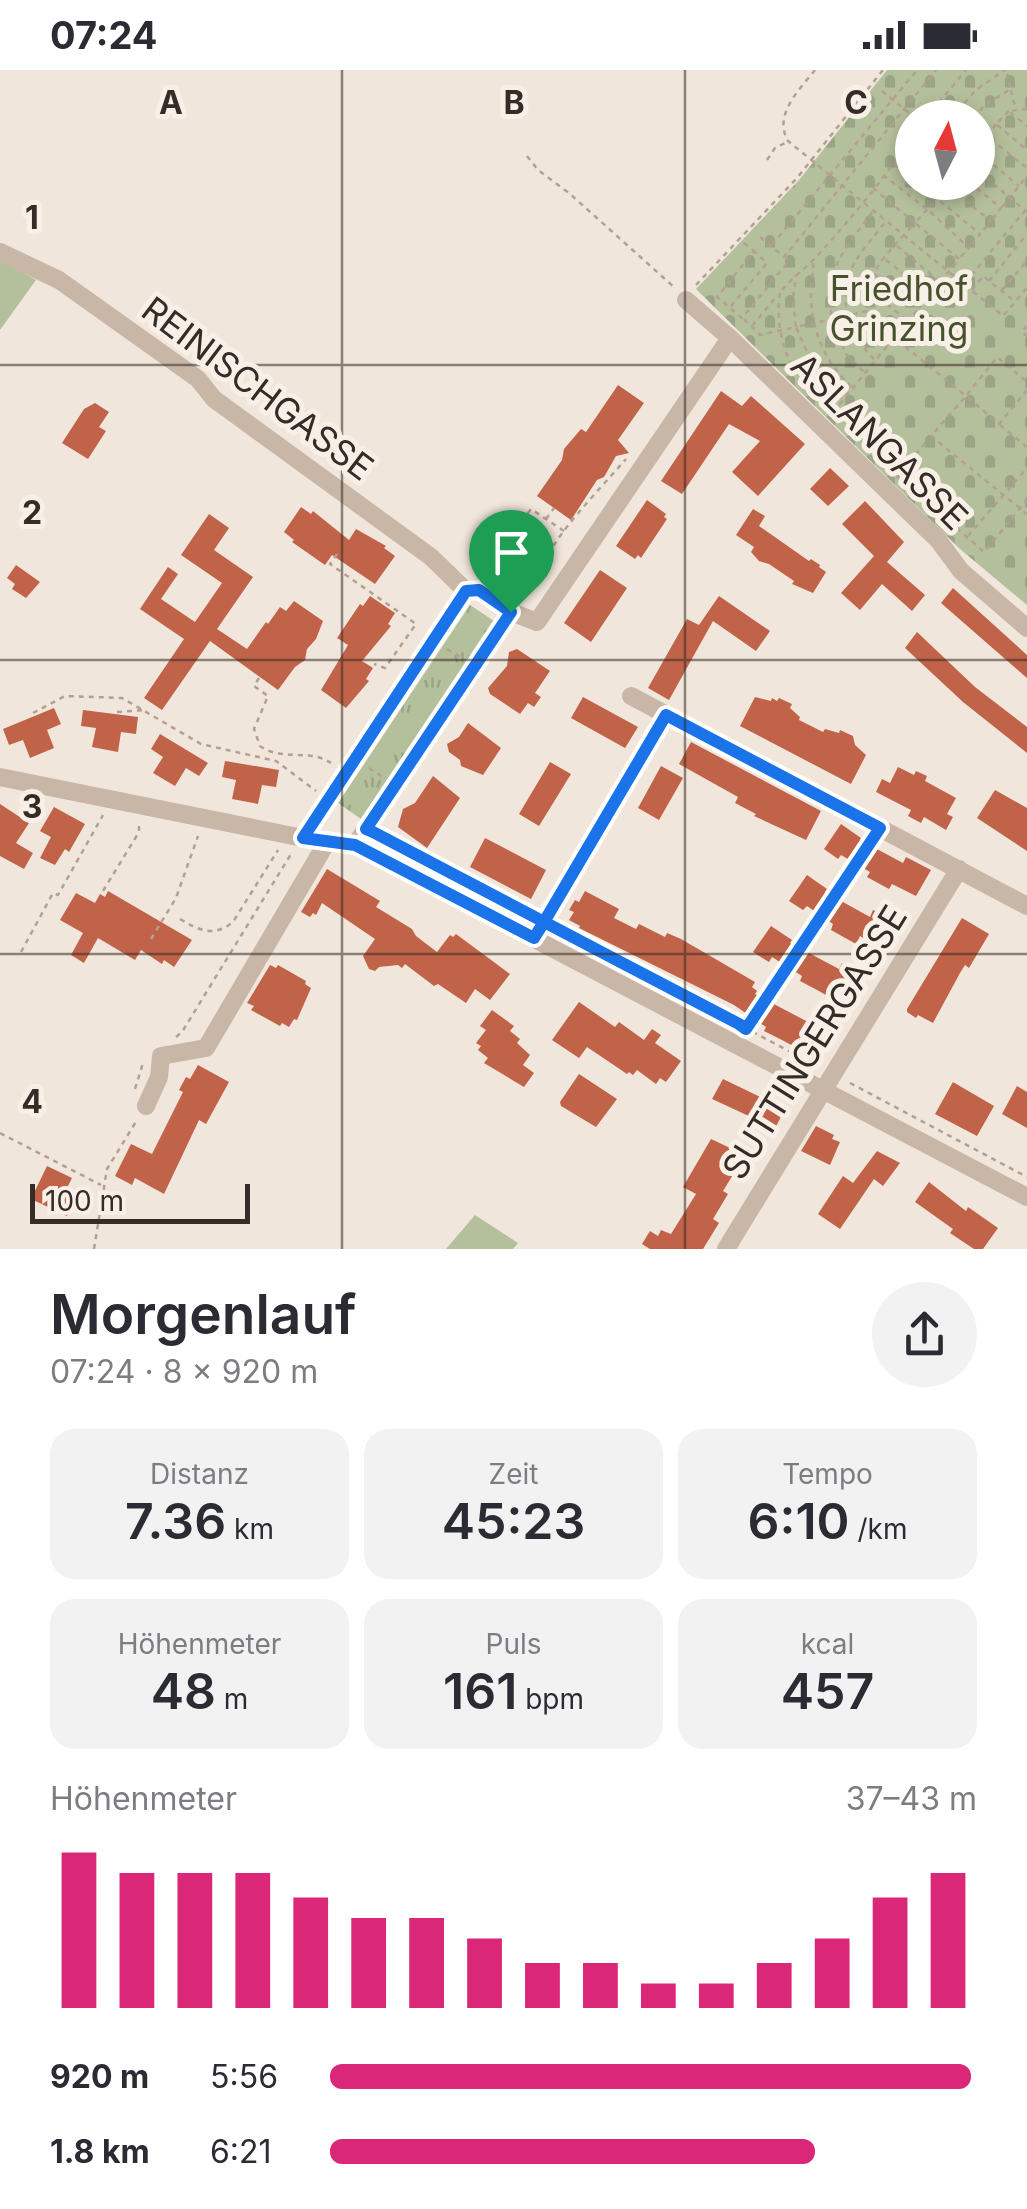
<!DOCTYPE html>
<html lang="de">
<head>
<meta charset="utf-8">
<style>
	:root { --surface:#fff; --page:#f2f2f3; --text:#2b2b33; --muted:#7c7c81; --accent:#db2777 }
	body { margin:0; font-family:Inter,sans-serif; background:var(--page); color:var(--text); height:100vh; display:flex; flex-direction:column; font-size:38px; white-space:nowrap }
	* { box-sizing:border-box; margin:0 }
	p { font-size:32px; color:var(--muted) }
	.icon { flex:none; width:55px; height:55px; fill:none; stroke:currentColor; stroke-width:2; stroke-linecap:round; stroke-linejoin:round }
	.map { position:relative; height:1179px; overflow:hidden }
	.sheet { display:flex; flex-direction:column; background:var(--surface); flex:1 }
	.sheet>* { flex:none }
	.needle { width:65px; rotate:6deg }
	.buttons { position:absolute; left:895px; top:30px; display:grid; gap:20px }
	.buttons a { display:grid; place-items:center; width:100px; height:100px; border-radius:50%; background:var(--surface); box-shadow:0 5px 15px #0003; font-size:50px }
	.scale { position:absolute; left:30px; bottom:25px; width:220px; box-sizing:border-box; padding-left:10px; border:5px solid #352b27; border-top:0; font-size:28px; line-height:35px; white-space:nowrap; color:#352b27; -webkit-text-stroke:8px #f8f0e7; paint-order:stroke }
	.pin { position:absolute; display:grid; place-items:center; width:85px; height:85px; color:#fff; margin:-102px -42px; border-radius:50% 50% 50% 0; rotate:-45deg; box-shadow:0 0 10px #0007 }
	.pin .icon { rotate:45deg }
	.round { display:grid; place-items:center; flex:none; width:105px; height:105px; border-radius:52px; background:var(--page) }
	.head { display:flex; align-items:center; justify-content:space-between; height:170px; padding:0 50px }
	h1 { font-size:55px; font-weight:600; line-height:75px }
	.stats { display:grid; grid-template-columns:repeat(3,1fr); gap:15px; height:170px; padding:10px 50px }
	.stats div { display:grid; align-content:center; border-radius:25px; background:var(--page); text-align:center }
	.stats b { font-size:50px; font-weight:600 }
	.stats small { font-size:28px; font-weight:400 }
	.stats p { font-size:28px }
	.chart { height:280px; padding:20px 50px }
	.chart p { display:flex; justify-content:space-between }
	.chart svg { width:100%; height:180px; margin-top:10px; stroke:var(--accent); stroke-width:6 }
	ul { padding:0 50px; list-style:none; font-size:32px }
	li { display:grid; grid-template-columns:160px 120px 1fr; align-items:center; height:75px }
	li i { height:25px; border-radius:12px; background:var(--accent) }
	.status { display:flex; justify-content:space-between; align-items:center; height:70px; padding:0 50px; background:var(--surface); direction:ltr }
	.status svg { height:28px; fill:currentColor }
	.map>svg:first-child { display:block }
</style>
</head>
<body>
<div class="status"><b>07:24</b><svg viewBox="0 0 49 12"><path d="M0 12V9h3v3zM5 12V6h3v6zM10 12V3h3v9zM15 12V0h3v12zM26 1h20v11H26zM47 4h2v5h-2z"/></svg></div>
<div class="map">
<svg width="1027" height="1179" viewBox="0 0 1027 1179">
	<defs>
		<pattern id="cemetery-stones" width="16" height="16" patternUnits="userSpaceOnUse" patternTransform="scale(2.5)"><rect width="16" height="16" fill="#b4bf9b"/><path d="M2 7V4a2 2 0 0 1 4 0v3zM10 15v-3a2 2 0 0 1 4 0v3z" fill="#9ba486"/></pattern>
		<pattern id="park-tufts" width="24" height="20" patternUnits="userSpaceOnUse" patternTransform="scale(2.5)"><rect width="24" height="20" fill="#b4bf9b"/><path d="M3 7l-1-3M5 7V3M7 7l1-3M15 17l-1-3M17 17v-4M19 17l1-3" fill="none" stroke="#9ba486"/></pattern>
	</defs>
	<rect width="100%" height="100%" fill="#f1e6db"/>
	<path fill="#b4bf9b" d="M0,190l36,20 -36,50z
		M475,1145l43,28 -5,6h-67z"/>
	<path fill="url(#cemetery-stones)" fill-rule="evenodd" d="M887,0h140v535l-67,-56 -264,-260 103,-109zM912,48h66v64h-66z"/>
	<path fill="url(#park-tufts)" d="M470,535l24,16 -133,198 -23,-16z"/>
	<path fill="#c16348" d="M618,315l26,18 -26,37 11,13 -13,3 -12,21 -7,3 -26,40 -34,-24 25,-36 2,-11 17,-20 5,3z
		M721,321l21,15 9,-10 54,48 -47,52 -26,-24 28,-31 -31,-17 -47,70 -21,-13z
		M95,333l14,9 -10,15 7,4 -18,28 -26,-16 22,-34z
		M830,398l19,18 -21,20 -18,-17z
		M647,430l19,14 -2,3 3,2 -26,39 -3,-3 -3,4 -19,-13z
		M865,431l39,41 -17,20 38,33 -13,16 -30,-27 -22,26 -19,-17 33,-37 -32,-32z
		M301,437l10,7 2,-3 36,29 7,-11 30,17 -2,2 11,8 -20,28 -43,-29 -7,10 -33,-23 2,-2 -10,-8z
		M753,439l12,7 -6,10 50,35 2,-2 9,6 -1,2 7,5 -13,21 -21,-9 2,-3 -25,-17 -10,-3 -8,-9 3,-5 -18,-12z
		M209,444l20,14 -15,22 39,27 -36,52 30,20 19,-27 2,2 12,-17 6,4 8,-10 29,20 -7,18 -9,10 -2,11 -10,7 -17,23 -68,-49 -48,69 -18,-12 40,-59 -44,-30 28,-42 10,7 -17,25 34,23 27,-39 -41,-28z
		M16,495l24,17 -14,16 -14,-9 3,-5 -8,-6z
		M600,500l27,18 -36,54 -27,-19z
		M953,518l74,67v23l-86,-75z
		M370,526l25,17 -7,11 3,2 -29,35 11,7 -7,11 3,2 -23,27 -25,-18 27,-45 -11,-7 23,-34 3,2z
		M719,526l51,35 -14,20 -43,-30 -44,79 -21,-12 39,-69 12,6z
		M917,562l58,55 52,40v26l-64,-51 -58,-54z
		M517,579l33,22 -15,22 6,4 -7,10 -6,-4 -8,11 -30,-20 -2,-6 19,-22 2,-14z
		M583,627l55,30 -13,21 -54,-30z
		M755,627l16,4 1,-3 5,3 2,-3 13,6 -2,4 10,9 -1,3 24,12 2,-3 14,4 1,-3 13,6 2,9 11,10 -15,29 -111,-58z
		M54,638l7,16 -14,6 7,18 -24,10 -7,-18 -14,5 -6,-16z
		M83,640l55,7 -2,17 -15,-2 -3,20 -26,-5 4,-19 -15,-2z
		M468,653l33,25 -18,27 -22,-9 -1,-6 -11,-8 -2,-8 12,-7z
		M160,664l48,29 -9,13 -13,-8 -11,18 -22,-13 10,-16 -12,-8z
		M691,672l130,69 -15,29 -52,-24 2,-2 -21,-11 3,-6 -59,-33z
		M225,691l54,9 -3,17 -14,-2 -4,19 -26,-5 4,-19 -14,-3z
		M550,692l21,12 -32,52 -20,-12z
		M661,696l22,12 -24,42 -21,-12z
		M898,697l16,8 2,-4 11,5 -2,5 31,17 -9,16 6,3 -7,13 -22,-13 -3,6 -13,-7 3,-6 -35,-18 6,-13 8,4z
		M433,706l27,22 -33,50 -29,-21 5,-18 12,-6z
		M995,720l32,18v43l-50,-33z
		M0,734l29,19 -13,20 17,10 -9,16 -24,-13z
		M54,737l31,17 -16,28 -4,-3 -10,16 -15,-7 11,-21 -11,-6z
		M841,754l20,14 -1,2 43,23 3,-6 25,13 -15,26 -24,-12 -3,5 -22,-12 3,-5 -29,-17 -3,4 -14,-10z
		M485,768l61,32 -15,29 -61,-32z
		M327,799l53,32 -4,6 36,22 4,7 21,16 13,-17 3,2 3,-3 54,40 -20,26 -15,-11 -9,14 -28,-19 -4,2 -29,-22 -3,4 -4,-3 -19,2 -4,4 -6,-2 -6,-13 12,-17 -53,-36 -6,12 -3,-2 -3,4 -9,-5z
		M807,805l20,14 -2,3 45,25 3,-7 25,13 -14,27 -24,-14 -4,8 -25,-14 2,-6 -26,-18 -4,4 -14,-9z
		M108,821l84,49 -18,27 -10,-7 -2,4 -21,-14 -6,10 -37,-22 -14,25 -13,-8 12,-22 -23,-13 16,-27 19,10 5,-9 5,3z
		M585,821l34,18 -5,9 22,11 3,-5 26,13 2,-4 14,6 74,43 -3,5 5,4 -2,3 53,28 3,-6 24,12 -14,27 -24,-13 -2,5 -13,-7 -18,-9 2,-4 -32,-22 -155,-77 1,-2 -11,-6 5,-8 -5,-2 6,-10 4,2z
		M962,848l27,16 -20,34 -4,-3 -5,8 -27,50 -15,-8 -2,3 -9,-6v-3z
		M771,856l21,14 -2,3 49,26 3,-6 24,13 -13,26 -25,-13 -2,6 -9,-5 -17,-9 2,-5 -30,-19 -3,5 -16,-10z
		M270,895l6,3 2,-3 28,16 -1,3 6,4 -14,32 -3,-1 -5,8 -7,-4 -2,3 -29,-16 3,-4 -7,-3z
		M579,932l36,25 4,-5 25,18 8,-11 9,6 -6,8 26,18 -15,21 -6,-4 -4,6 -19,-14 -4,5 -4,-3 -2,2 -40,-27 -8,11 -27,-18z
		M492,940l22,16 -4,5 10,8 -3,4 13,12 -7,10 11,8 -10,14 -40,-24 4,-5 -10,-8 3,-4 -5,-3 10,-13 -6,-4z
		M198,995l31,17 -23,42 -7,-4 -35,74 -29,-16 -3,7 -17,-9 16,-32 21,10 31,-62 -4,-2 7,-13 4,2z
		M579,1004l38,25 -21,28 -35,-21 -1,-4z
		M723,1009l62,30 -13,25 -13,-7 2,-4 -10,-6 -39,-18z
		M953,1012l41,24 -17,30 -42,-22z
		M1017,1016l10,6v36l-25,-14z
		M816,1056l18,9 -2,4 8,3 -10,23 -29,-14z
		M711,1069l34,16 -22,36 5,3 -15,25 6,4 -16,26h-53l-8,-5 8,-13 8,5 3,-6 10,4 25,-40 -13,-7z
		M877,1081l23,12 -17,23 -9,-7 -34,50 -22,-15 25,-38 10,7z
		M47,1096l25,12 -5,10 11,5 -11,23 -36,-17z
		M929,1112l37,29 2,-4 30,21 -15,21h-9l-24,-16 3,-4 -38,-27z"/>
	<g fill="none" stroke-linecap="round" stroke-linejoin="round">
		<path stroke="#b4a092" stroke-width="2.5" stroke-dasharray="5 5" stroke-linecap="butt" d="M815,0c-16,20 -42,45 -27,71l215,175 24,-28
			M1011,20l4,17
			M882,21l33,27
			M1027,39l-18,2 18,15
			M1009,41l-13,13 31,26
			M926,48l40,-48
			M951,48l26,-29 28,-19
			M973,48l13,-14 25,-15 -4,-15
			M996,54l-9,12 40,32
			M978,78l8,-11
			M978,82l41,34
			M527,86l11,14 31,23 106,95
			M767,90l8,-12 12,-6
			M894,94l18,15
			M978,101l49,41
			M883,105l44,34 42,39 -9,10
			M917,112l63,52 -10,12
			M941,112l50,39 -10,12
			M969,112l32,26 -9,12
			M873,118l42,35c-24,27 -67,63 -38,101l89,72 31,-39 30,25
			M1002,137l25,-31
			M760,167l24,20 152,-187
			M744,173l10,8 -37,46 25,21 47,-57 -3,-3
			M772,175l145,-175
			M897,176l43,36 -9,12
			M886,190l44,35 -11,13
			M813,193c1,10 -2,20 -2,31 0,36 14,69 41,93
			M874,204l45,34 -10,12
			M989,211l38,-47
			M940,212l19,-23 -44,-36 36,-41
			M965,213l62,-75
			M696,215l101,-107 86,-108
			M782,220c11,-13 23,-21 34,-33 34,-37 68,-78 96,-120
			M972,220l11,-14 31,25
			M1002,220l25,-29
			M780,223c-5,32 4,66 24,92
			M731,236l36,-43 -12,-11
			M867,241l-35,8c-9,-51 13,-69 41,-108
			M744,249l16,16 36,-8 -3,-29 3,-23
			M752,256l25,-30
			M1027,256l-5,6 5,4
			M874,289c-25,-25 -39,-64 -19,-97 8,-14 20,-26 30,-40
			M1027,320l-28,34 -33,-28 -35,40 96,78
			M841,329l-27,-31 -18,-41 36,-8 14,35 18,18
			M833,342l75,-91 -40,-32
			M1000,355l27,22
			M897,408l31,-39
			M904,412l80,70 43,-52
			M546,449l8,-11
			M527,451l24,15 -16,28 -26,-18z
			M564,461l-33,-22 -35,45 -3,18 25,16c20,-15 30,-36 45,-56 19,-25 42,-49 63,-73
			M968,466l59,-68
			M337,484l-7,10 86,60 -31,44 -11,-4
			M501,516l41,-60
			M447,579l15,9
			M259,608l-5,8 14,10 -14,33 6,17c23,16 49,2 71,17
			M117,642l27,-2
			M33,643l32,-17 57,2 79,46 75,17 40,30
			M369,698l14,9
			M380,767l149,77
			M103,821l36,-59v-9
			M180,849c19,11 33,19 53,3l45,-72
			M558,859l263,139
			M151,869l25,-41 22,-62
			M21,882l32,-59 5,2 45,-80
			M748,957l123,-186
			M176,967l6,-5 109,-178
			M850,1013l177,94
			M135,1019l8,-26
			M0,1063l101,52
			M94,1179l13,-80 30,-49"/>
		<path stroke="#c8b6a7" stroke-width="18" d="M0,182l59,28 139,99 16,20 217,158 35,34
			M686,230l44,38 208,202 23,31 66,57
			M466,521h13l32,21 26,10 193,-284
			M631,626l396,210
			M0,707l303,61 52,7 672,352
			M303,768l163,-247
			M355,775l156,-233
			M534,868l132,-223
			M146,1036l13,-29 2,-21 45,-8 121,-206
			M726,1179l233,-380"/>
	</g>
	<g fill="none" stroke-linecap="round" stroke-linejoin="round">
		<g stroke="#fff" stroke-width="20">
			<path id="route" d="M511,542l-32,-22 -13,1 -163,247 52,7 179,93 10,-16 122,-207 214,113 -134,201 -7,-5c-122,-64 -244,-127 -366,-192l-7,-3 145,-217"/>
		</g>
		<use href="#route" stroke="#1a73e8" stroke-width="12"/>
	</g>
	<path fill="none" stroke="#352b27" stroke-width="2.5" stroke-opacity="0.55" d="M342,0v1179M685,0v1179M0,295h1027M0,590h1027M0,884h1027"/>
	<g text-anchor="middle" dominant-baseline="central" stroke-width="10" stroke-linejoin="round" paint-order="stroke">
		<g font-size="35" fill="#45522c" stroke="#f8f0e7">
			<text x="899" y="218">Friedhof<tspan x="899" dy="40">Grinzing</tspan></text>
		</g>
		<g font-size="35" fill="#352b27" stroke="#f8f0e7">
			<text transform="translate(258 318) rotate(37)">REINISCHGASSE</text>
			<text transform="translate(880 371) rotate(45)">ASLANGASSE</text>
			<text transform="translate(814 972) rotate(-58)">SUTTINGERGASSE</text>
		</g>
	</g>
	<g font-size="32" text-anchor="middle" font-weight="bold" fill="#352b27" stroke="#f8f0e7" stroke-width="10" stroke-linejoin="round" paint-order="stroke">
		<text x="171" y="44">A</text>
		<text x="514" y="44">B</text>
		<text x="856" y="44">C</text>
		<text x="32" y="159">1</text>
		<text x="32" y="454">2</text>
		<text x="32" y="748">3</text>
		<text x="32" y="1043">4</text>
	</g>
</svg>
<div class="buttons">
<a><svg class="needle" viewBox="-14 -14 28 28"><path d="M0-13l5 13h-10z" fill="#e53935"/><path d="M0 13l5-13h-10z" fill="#7c7c81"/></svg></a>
</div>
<div class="scale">100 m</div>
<div class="pin" style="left:511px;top:542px;background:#1e9e55"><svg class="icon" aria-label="arrive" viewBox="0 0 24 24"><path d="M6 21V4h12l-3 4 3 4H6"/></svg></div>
</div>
<section class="sheet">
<div class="head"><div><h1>Morgenlauf</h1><p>07:24 · 8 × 920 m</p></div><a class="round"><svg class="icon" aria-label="share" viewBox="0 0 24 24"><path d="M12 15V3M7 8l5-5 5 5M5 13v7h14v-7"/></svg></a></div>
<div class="stats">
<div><p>Distanz</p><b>7.36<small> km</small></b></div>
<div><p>Zeit</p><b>45:23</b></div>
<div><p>Tempo</p><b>6:10<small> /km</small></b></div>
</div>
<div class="stats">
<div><p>Höhenmeter</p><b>48<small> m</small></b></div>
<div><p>Puls</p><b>161<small> bpm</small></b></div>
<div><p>kcal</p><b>457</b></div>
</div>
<div class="chart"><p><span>Höhenmeter</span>37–43 m</p>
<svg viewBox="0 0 160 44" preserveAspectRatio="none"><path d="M5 44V6M15 44V11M25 44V11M35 44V11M45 44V17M55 44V22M65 44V22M75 44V27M85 44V33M95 44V33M105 44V38M115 44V38M125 44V33M135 44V27M145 44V17M155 44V11"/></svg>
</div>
<ul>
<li><b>920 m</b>5:56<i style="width:99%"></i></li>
<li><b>1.8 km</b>6:21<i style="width:75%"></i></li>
</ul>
</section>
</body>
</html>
